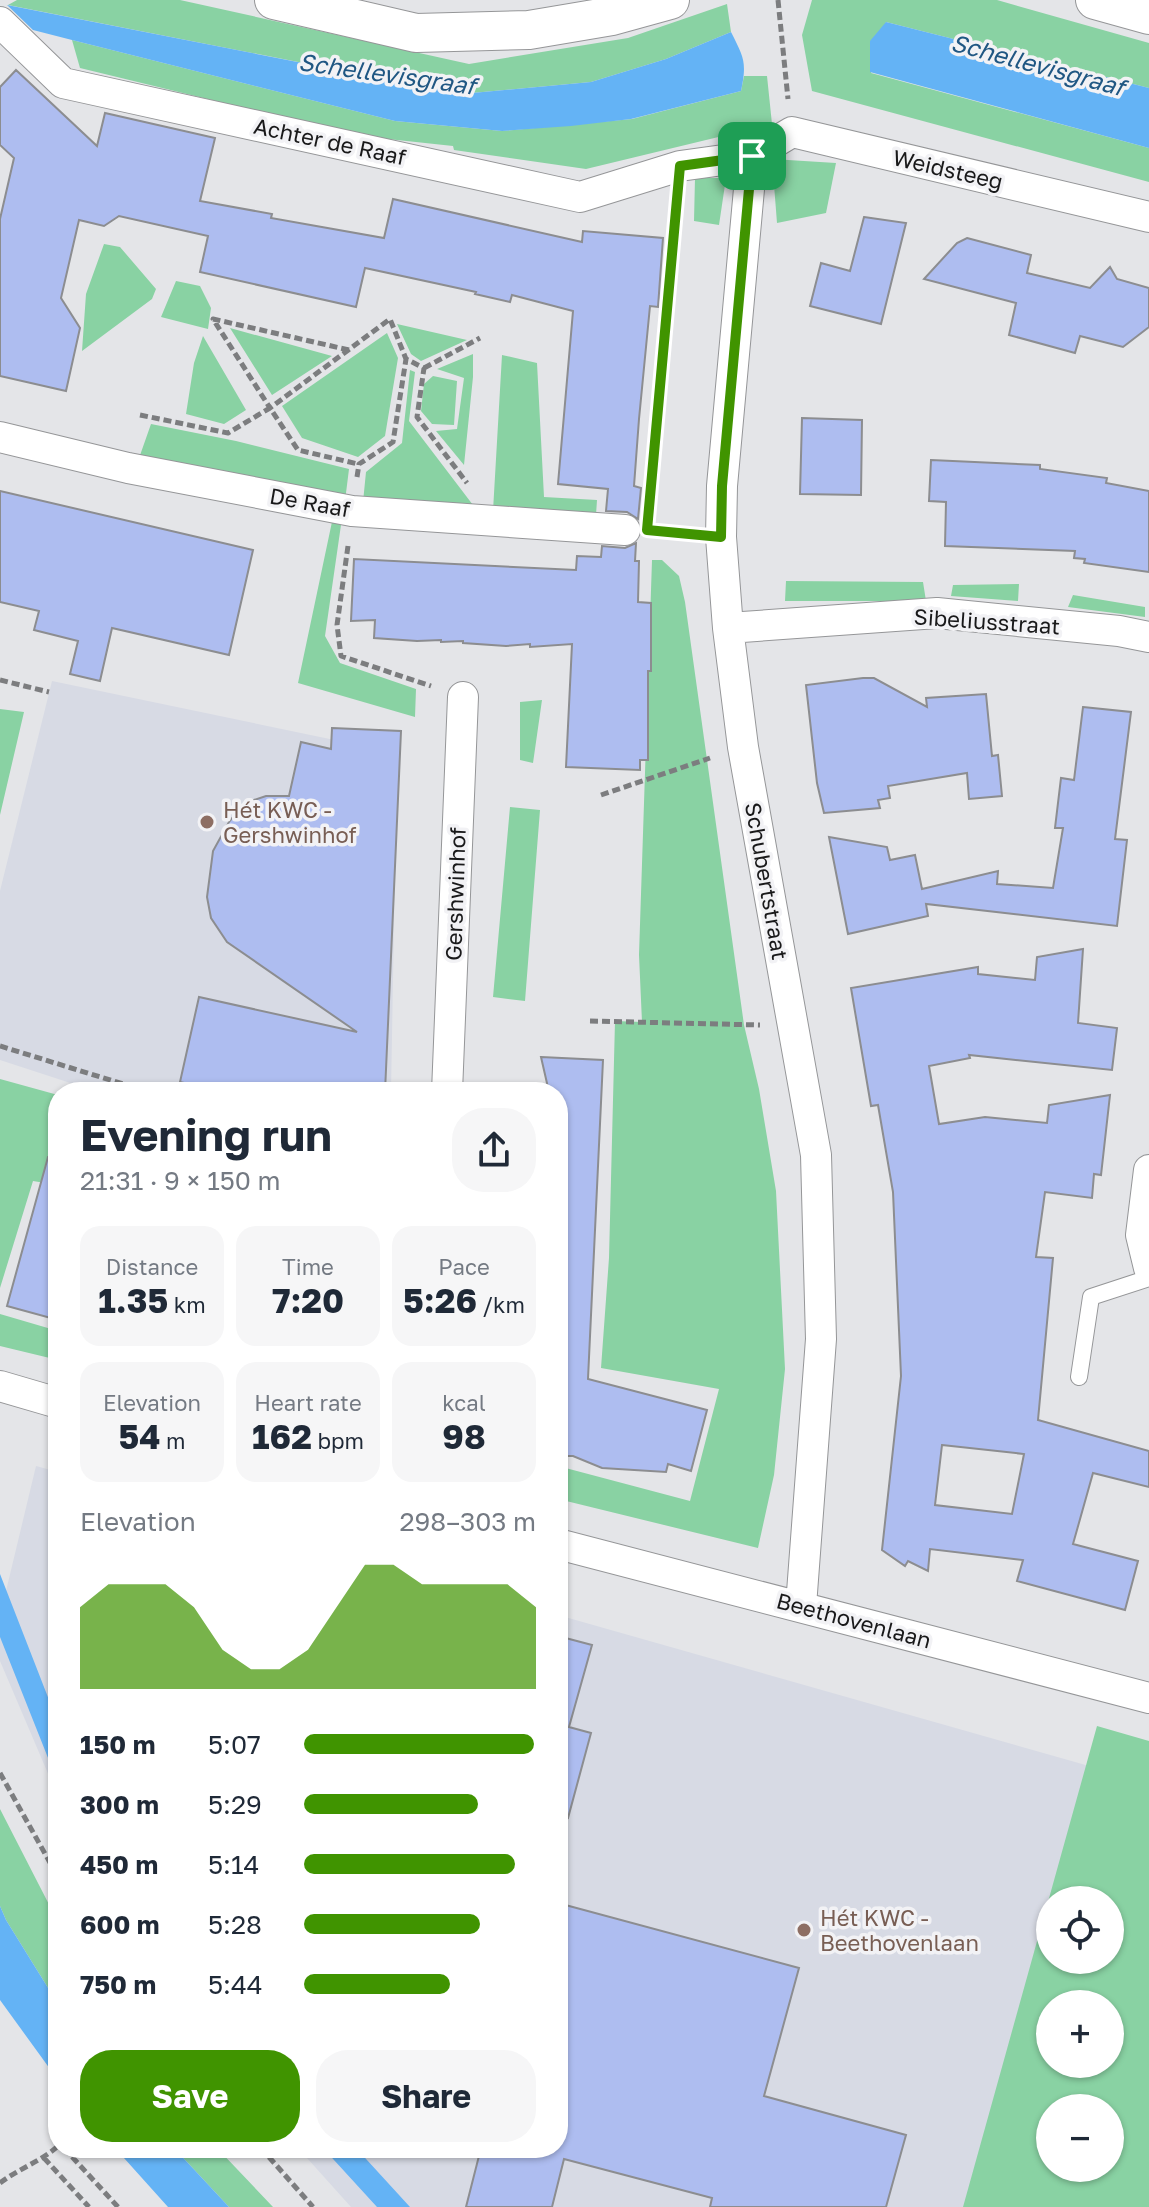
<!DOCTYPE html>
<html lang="en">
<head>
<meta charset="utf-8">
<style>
	:root { --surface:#fff; --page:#f6f6f7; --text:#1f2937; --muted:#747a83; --accent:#409400 }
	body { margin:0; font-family:"Golos Text",sans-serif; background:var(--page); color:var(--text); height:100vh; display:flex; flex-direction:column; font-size:30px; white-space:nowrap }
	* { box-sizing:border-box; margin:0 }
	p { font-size:26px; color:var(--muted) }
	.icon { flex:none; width:44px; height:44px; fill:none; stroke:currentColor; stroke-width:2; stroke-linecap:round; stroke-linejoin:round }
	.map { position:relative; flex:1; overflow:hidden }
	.details { position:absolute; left:48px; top:1082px; width:520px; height:1076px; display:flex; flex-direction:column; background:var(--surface); border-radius:32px; box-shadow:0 2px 6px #0004 }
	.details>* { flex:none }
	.controls { position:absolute; left:1036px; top:1886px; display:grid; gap:16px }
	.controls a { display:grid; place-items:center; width:88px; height:88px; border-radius:50%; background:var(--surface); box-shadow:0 2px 6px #0004; font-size:40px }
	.pin { position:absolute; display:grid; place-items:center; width:68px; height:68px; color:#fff; margin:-34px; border-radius:16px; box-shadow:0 4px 12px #0006 }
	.round { display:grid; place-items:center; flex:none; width:84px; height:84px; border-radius:32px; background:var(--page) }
	.head { display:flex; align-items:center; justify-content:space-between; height:136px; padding:0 32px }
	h1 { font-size:44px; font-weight:700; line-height:60px }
	.metrics { display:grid; grid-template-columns:repeat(3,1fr); gap:12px; height:136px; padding:8px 32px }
	.metrics div { display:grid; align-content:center; border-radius:20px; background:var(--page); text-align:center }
	.metrics b { font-size:34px; font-weight:700 }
	.metrics small { font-size:22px; font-weight:400 }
	.metrics p { font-size:22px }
	.chart { height:224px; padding:16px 32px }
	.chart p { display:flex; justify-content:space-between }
	.chart svg { width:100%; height:144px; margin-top:8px; fill:var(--accent); opacity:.7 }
	.button { display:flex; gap:16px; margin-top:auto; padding:16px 32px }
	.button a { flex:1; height:92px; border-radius:32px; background:var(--accent); color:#fff; font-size:32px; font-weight:700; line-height:92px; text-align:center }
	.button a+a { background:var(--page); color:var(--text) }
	ul { padding:0 32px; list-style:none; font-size:26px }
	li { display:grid; grid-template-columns:128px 96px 1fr; align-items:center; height:60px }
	li i { height:20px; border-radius:10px; background:var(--accent) }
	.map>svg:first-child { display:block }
</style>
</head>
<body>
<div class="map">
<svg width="1149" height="2207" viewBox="0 0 1149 2207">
	<rect width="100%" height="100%" fill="#e4e5e8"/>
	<path fill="#d7dae4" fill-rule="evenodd" d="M52,681l345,72 -6,339h-293l-98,-32v-169z
		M36,1466l22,6v325l-58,-136v-45z
		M558,1615l591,168v424h-798l-53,-59h260zM1050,1900h60v60h-60zM1050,2004h60v60h-60zM1050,2108h60v60h-60z"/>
	<path fill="#89d2a3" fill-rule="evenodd" d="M17,0h163l289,64 159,-26 99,-34 4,28 -65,27 -75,23 -119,11 -108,-18 -356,-70z
		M812,0h185l152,43v45l-263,-66 -15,51 278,75v34l-337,-91 -10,-56z
		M72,40l323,81 107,10 130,-12 109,-28 3,-15h23l5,48 -186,45 -132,-19 -1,-4 -93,-10 -280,-68z
		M772,159l64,4 -10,50 -49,10z
		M695,178h31l-7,47 -25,-4z
		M104,244l16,3 36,42 -4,10 -70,52 4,-57z
		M176,281l24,5 11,22 -3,21 -47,-12z
		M397,324l70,16 -46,21 -10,-7z
		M230,328l102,28 -60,39z
		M387,333l11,25 -13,78 -27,21 -56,-19 -20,-32z
		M203,336l43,74 -22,14 -38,-10 8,-51z
		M473,354v23l-9,88 -28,-34 21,-2 7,-51 -27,-9z
		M502,355l35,8 7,134 53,3 -1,15 -103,-4z
		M410,370l5,2 -6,49 67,88 -113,-7 3,-30 36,-29z
		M433,376l24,5 -3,44 -22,-1 -11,-13 3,-27z
		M151,424l85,17 113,28 -4,32 -207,-40z
		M333,517l9,1 -17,118 15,27 76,26 -1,28 -117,-34z
		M652,560h10l17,16 6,26 59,423 15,64 17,102 9,178 -11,106 -16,73 -200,-49v-33l132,35 29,-112 -118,-21 8,-110 6,-237 27,1 -3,-67z
		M786,581l137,1 3,19h-141z
		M1019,584l-1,17 -67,-5 2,-11z
		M1073,595l72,12v10l-77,-10z
		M542,700l-9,63 -13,-3v-58z
		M0,709l24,3 -24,103z
		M510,807l30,3 -15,191 -32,-4z
		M0,1079l58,16v85l-1,5 -24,-4 -33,107z
		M0,1314l58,17v29l-58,-14z
		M1097,1726l52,15v466h-186zM1110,1900v60h-60v-60zM1050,2004h60v60h-60zM1050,2108h60v60h-60z
		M0,1809l58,113v82l-52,-84 -6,-14z
		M174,2148h43l56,59h-44z"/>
	<path fill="#64b3f5" d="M7,5l357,70 108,18 119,-11 75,-23 65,-27c13,26 16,30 10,59l-110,28 -60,7 -69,5 -107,-10 -323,-81 -39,-10z
		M886,22l263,66v60l-279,-76v-31z
		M0,1574l58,149v60l-58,-146z
		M0,1906l6,14 52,84v76l-58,-80z
		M115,2148h59l55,59h-61z
		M323,2148h33l54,59h-33z"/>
	<path fill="#aebdf0" stroke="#8c8d90" stroke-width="2" fill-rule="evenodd" d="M16,70l81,76 8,-33 110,25 -15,63 72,13 -1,4 113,20 9,-39 189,43 1,-11 80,7 -5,69 -8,-1 -11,113 -5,67 7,2 -3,31 -11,-7 -21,-1 2,-22 -50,-5 15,-173 -61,-16 -2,7 -35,-8 1,-2 -111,-24 -9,39 -156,-35 8,-36 -89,-20 -15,10 -25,-6 -18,78 19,30 -14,63 -66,-15v-157l14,-61 -14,-13v-58z
		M864,217l42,6 -25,101 -71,-18 11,-43 29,8z
		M967,238l64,17 -4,18 63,15 20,-21 7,12 32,9v39l-26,20 -43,-11 -5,17 -66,-18 7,-32 -92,-24 33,-36z
		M802,418l60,2 -1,75 -61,-1z
		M931,460l109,5v4l67,9 -1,5 43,8v81l-65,-9 1,-4 -11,-1 1,-7 -130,-5 1,-44 -17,-1z
		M0,491l253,59 -24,105 -117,-27 -12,53 -30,-7 8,-33 -44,-11 5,-19 -39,-9z
		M636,543l-1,18h4l-1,41 13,1v68h-3v89h-8v10l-74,-3 6,-123 -42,3v-3l-24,2 -43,-3v-2l-22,1v-2l-24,1 -43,-3 1,-18 -24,1 3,-62 222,11 1,-14 24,1 1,-11 23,2z
		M863,678h11l53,29 -1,-9 60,-4 6,62 6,-1 4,41 -33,3 -2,-26 -79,13 2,12 -12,2 2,8 -56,5 -7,-30 -11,-98z
		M1083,707l48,5 -16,127 12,1 -10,86 -191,-22 2,12 -80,18 -19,-97 58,10 3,13 25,-5 7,34 76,-18 -1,13 56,4 10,-60h-8l6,-50 13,2z
		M332,728l69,3 -16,361h-164l-41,-10 19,-85 158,35 -130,-90 -16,-24 -4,-21 6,-46 16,-29 8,-10 17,-12 12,-4h23l12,-54 30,7z
		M1083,949l-5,74 39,5 -5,42 -143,-15 1,3 -41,8 10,58 46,-7 62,6 2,-18 61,-10 -9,80 -7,-1 -2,24 -47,-6 -9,65 17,1 -15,162 111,31v36l-56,-14 -20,71 65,17 -13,49 -108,-29 6,-21 -93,-11 -2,22 -20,-10 -3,5 -23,-16 19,-174 -8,-184 -15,-87 -7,1 -20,-118 127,-21v7l57,6 2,-23zM942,1445l82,9 -12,60 -77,-9z
		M541,1057l62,3 -15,319 119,31 -16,61 -23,-7 -2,8 -64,-4 -29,-12h-15v-364h-9z
		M48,1157l10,1v162l-51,-14z
		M558,1636l34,9 -23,82 22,6 -23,85 -10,-2z
		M558,1903l241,65 -35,128 142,39 -20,72h-176l2,-9 -148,-39 -12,48h-86l15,-59h77z"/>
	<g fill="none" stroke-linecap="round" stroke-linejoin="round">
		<g stroke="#959698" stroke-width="18">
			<path id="service" d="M1079,1377l12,-80 58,-19"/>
		</g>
		<g stroke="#959698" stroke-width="32">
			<path id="minor" d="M0,22l63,61 517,114 100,-31 72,-10 40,-24 357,85
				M752,156l-30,330 -1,51 7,91 15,119 73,408 5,184 -20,267
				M0,437l128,31 224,43 273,19
				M728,628l209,-15 182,18 30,6
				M447,1092l16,-395
				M1149,1170l-8,65 8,33
				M0,1386l58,17
				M558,1544l591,154"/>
		</g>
		<g stroke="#959698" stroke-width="40">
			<path id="tertiary" d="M274,0l142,33 113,-3 83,-14 58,-16
				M1095,0l54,15"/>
		</g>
		<path stroke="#7c7d7f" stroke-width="5" stroke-dasharray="8 4" stroke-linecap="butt" d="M778,0l10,99
			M349,350l-136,-31 57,89 120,-89 16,40
			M424,368l56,-30
			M140,415l88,18 42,-25 28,42 60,14
			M357,477l2,-13 34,-22 13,-83 18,9 -7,49 50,66
			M649,507l27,-305
			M658,531l30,3
			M348,546l-11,79 4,31 90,30
			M0,680l49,12
			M601,795l109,-37
			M590,1021l170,4
			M0,1046l149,46
			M0,1773l58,104
			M64,2148l54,59
			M261,2148l52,59
			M44,2158l45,49
			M0,2183c18,-14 40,-21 58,-37"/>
		<use href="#service" stroke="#fff" stroke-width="16"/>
		<use href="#minor" stroke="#fff" stroke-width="30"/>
		<use href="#tertiary" stroke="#fff" stroke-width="38"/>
	</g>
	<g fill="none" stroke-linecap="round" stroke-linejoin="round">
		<g stroke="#fff" stroke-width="16">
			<path id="route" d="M752,156l-30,330 -1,51 -74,-7 33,-364z"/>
		</g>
		<use href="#route" stroke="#409400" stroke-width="10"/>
	</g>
	<g fill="#8d6e63" stroke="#f2f2f5" stroke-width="3">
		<circle cx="207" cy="822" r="8"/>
		<circle cx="804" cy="1930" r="8"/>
	</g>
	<g text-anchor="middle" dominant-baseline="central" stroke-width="7" stroke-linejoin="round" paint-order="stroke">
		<g font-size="22" fill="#19191a" stroke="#f2f2f5">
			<text transform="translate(330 141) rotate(12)">Achter de Raaf</text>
			<text transform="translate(948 169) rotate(13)">Weidsteeg</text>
			<text transform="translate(310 502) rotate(10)">De Raaf</text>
			<text transform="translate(987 621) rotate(4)">Sibeliusstraat</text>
			<text transform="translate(767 881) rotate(80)">Schubertstraat</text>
			<text transform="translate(455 894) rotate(-88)">Gershwinhof</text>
			<text transform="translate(854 1620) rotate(15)">Beethovenlaan</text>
		</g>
		<g font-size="22" fill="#785e54" stroke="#f2f2f5" text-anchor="start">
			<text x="223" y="809">Hét KWC -<tspan x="223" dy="25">Gershwinhof</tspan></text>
			<text x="820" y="1917">Hét KWC -<tspan x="820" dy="25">Beethovenlaan</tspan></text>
		</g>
		<g font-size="24" font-style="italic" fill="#205783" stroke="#f2f2f5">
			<text transform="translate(1038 64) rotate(15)">Schellevisgraaf</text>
			<text transform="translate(387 73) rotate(8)">Schellevisgraaf</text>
		</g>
	</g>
</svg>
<div class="controls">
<a><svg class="icon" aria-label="locate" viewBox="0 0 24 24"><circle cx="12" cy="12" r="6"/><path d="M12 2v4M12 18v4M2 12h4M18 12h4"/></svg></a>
<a>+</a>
<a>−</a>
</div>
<div class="pin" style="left:752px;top:156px;background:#1e9e55"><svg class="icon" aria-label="arrive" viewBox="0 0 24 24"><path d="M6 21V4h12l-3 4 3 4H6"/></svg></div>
<section class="details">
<div class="head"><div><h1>Evening run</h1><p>21:31 · 9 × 150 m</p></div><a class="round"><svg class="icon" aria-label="share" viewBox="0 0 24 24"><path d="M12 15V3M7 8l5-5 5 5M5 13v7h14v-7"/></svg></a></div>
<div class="metrics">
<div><p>Distance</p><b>1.35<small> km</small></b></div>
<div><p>Time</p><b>7:20</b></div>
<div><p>Pace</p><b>5:26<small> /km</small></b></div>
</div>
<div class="metrics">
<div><p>Elevation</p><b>54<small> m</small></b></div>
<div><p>Heart rate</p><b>162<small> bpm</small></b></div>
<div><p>kcal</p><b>98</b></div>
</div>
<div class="chart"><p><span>Elevation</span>298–303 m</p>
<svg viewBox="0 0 160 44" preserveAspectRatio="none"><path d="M0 44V19L10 12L20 12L30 12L40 19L50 32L60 38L70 38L80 32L90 19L100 6L110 6L120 12L130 12L140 12L150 12L160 19V44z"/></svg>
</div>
<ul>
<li><b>150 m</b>5:07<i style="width:99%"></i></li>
<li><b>300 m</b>5:29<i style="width:75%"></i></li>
<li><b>450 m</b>5:14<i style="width:91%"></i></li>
<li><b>600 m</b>5:28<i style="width:76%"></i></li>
<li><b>750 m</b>5:44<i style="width:63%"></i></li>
</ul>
<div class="button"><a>Save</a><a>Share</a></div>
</section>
</div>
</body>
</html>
